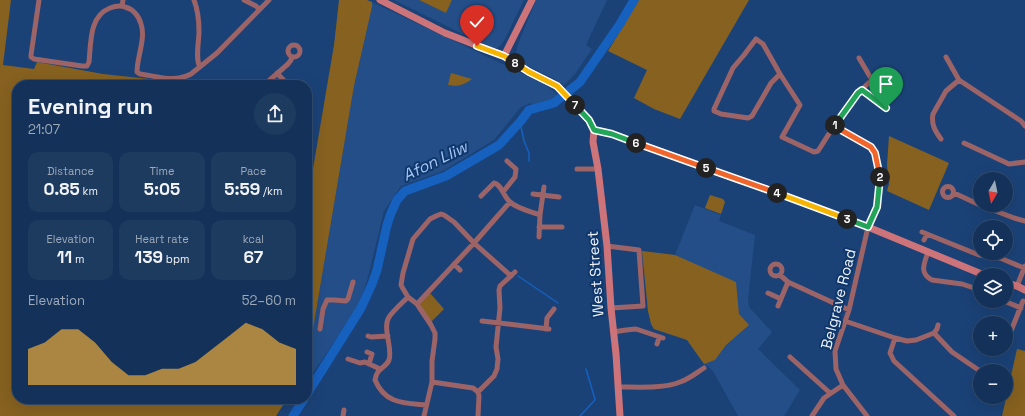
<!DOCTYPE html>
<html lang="en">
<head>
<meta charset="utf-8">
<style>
	:root { --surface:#143259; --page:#1d3a5f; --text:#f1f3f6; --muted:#9daaba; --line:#334d6f; --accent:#eaaa39 }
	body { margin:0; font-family:"Space Grotesk",sans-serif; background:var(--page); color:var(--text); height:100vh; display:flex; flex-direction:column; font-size:15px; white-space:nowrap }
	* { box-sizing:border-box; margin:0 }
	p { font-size:13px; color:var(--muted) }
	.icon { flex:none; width:22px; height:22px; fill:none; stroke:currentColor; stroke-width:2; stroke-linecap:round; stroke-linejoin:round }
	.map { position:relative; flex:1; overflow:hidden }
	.drawer { position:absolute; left:12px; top:80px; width:300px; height:324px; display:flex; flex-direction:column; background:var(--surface); border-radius:16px; box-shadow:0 4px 16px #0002,0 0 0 1px var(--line) }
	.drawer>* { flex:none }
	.needle { width:26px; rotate:189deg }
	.buttons { position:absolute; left:973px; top:172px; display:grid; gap:8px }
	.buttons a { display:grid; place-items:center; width:40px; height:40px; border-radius:50%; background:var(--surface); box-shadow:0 4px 16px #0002,0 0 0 1px var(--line); font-size:20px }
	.pin { position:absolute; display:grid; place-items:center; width:34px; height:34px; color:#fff; margin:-41px -17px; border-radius:50% 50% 50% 0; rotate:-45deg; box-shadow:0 0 4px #0007 }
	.pin .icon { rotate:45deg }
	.km { position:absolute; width:20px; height:20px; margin:-10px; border-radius:50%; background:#222; color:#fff; font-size:11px; line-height:20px; text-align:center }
	.round { display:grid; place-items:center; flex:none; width:42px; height:42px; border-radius:21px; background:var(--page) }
	.headline { display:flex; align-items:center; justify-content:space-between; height:68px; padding:0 16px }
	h1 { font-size:22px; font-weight:800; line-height:30px }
	.stats { display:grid; grid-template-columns:repeat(3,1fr); gap:6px; height:68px; padding:4px 16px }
	.stats div { display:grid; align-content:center; border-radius:10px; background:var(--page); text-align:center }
	.stats b { font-size:17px; font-weight:800 }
	.stats small { font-size:11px; font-weight:400 }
	.stats p { font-size:11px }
	.chart { height:112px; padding:8px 16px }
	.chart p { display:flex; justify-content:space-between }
	.chart svg { width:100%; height:72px; margin-top:4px; fill:var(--accent); opacity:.7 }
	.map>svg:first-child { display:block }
</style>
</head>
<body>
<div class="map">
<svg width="1025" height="416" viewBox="0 0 1025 416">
	<rect width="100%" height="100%" fill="#1b4277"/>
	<path fill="#234e88" d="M394,0h25l27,13 6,-13h72l-19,39 -4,6 -4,3h-6z
		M536,0h71l-21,45 6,4 -17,25 -11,11 -8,-5 -36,-18 -2,-5 -2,-4 2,-9z
		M372,2l137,65 34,17 9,6 9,9 -28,8 -2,-4 -10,4 -27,33 -51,31 -42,15 -17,25 -17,70 -9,25 -47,70 -4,-4v-13l4,-18 43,-255 18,-79z
		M695,205l26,10 -2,6 36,14 -7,64 1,8 23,25 -14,17 42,41 -16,26h-46l-24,-43 -4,-5 -6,-4 -17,-24 -33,-11 -3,-5 -3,-13 -6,-60 33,4z"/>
	<path fill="#866120" d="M0,0h11l-8,65 31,4 3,-7 66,12 65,7 6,4h-157v314h270l-11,17h-276z
		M339,0h28l5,2v5l-18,79 -43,255 -4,18v-155l27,-159z
		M419,0h33l-6,13z
		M639,0h110l-69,119 -26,-10 -20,-11 13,-28 -39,-19z
		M451,73l21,6c-8,6 -14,8 -24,6z
		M889,136l60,27 -20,47 -42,-19 2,-7 -2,-19z
		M710,195l13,4 2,3 -4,12 -16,-6z
		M642,251l33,4 61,27 3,32 10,11 -23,20 -11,15 -11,4 -17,-24 -33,-11 -3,-5 -3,-13z
		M430,293l14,16 -13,13 -12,-17z
		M1017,349l8,2v65h-23z"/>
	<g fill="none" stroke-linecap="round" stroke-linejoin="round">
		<path stroke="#1660be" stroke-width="1.5" d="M520,122l4,19 5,12v8
			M518,276l40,27
			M580,416l15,-16 -1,-4 -8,-27"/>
		<path stroke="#1660be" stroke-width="9" d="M307,394l54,-86 11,-24 5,-14 10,-45 4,-12 6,-13 8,-9 41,-15 53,-31 21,-23 9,-12 25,-7 26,-21 40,-58 14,-24
			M293,416l11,-17"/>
		<path stroke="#9c6466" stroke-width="5" d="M39,0l-8,55v2l3,2 48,7h5l2,-4c2,-19 0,-46 21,-54 5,-2 10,-3 15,-1 8,2 14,9 16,17 5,14 -4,33 -4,48l3,2c16,2 35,9 51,0l26,-21 52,-53
			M194,0c4,10 5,20 5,32 0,9 -4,27 1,35
			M244,0l12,6 3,3
			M122,6l1,-6
			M288 51a6 6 0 1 1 12 0a6 6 0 1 1-12 0Z
			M946,57l13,23 62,41 4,5
			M859,58l13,22
			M277,73l11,12
			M780,74l-17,-30 -7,-5 -12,16 -11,13 -19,41v2l7,3 27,4 4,-2 19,-33 9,-9 20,31 -18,32 32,15 4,-1c15,-23 34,-57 57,-73 4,-3 9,-5 13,-8
			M181,85v-7
			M264,85l24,-21 3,-4 1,-3
			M862,90l24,18
			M835,126l36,21 4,6 5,25 -3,29 -9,20 -19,83 -14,41 1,18 7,16 24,31
			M941,139c-6,-8 -10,-15 -8,-25l13,-23 13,-11
			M964,143l45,21 16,-2
			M577,169h21
			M942.5 192a5.5 5.5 0 1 1 11 0a5.5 5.5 0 1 1-11 0Z
			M503,192l12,-15 1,-8 -9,-8
			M954,193l26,12
			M533,194l26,3
			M481,196l13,-13c8,2 9,13 16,19 8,7 20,9 30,13l-1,22
			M980,205l34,13 11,3
			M540,215l4,-28
			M539,227h23
			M922,232l57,23 21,3 24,10
			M924,240l3,-6
			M607,246l32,4 4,56 -32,2
			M928,252c-4,12 -9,21 4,28l30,4 18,6
			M454,264l6,6
			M770 270a6 6 0 1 1 12 0a6 6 0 1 1-12 0Z
			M780,275l8,7 61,28
			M1017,286l8,-20
			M768,293l13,6
			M408,297c-6,6 -14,13 -19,20 -7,11 4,31 0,43 -3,8 -12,7 -14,20 10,24 29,23 51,25
			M1004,301l17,7
			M417,304l57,-61 36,-41
			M778,306l10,-24
			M482,321l67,8
			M845,321l50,17 12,3 9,-1 18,-7 3,-4 1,-4
			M320,329l3,-20 4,-9h7l12,1 2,-2 5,-17
			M546,329l1,-11 7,-9
			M1011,331l12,-30
			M613,332l13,-2 10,-1 27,9
			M934,333l18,19 28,19
			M368,336l3,1 17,-1
			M895,338l-5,15 4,8 60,55
			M657,344l2,-6
			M367,352l5,2 -3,10
			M790,357l40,36
			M348,359l12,4 5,-1 15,7
			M980,378l-1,-5 2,-3 5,-1 3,2
			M432,382l41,6 5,4 1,4 -1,20
			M618,387c17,0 46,2 62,-5 9,-3 16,-9 24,-14
			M478,392l16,-16 3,-7 1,-10 -2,-12 4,-39 -1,-18 1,-4 15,-14
			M343,416l1,-6
			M424,416l8,-34v-21l3,-22v-6l-4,-8 -14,-21 -9,-7 -6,-10 -1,-2 2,-12 10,-34 17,-20 6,-3 5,-2 3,1 10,7 20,21 37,33
			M812,416l12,-18 19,-13"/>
		<path stroke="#cc7479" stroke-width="7" d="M380,0l65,33 59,23 25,16 28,14 32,34 5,10 18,4 127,46 25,8 104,39 116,48
			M504,56l28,-56
			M594,130l-1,12 5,27 9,77 4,62 5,46 4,62
			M1006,283l11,3 8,4"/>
	</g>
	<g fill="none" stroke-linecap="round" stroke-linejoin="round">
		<g stroke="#fff" stroke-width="8">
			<path id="split-1" d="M835,125l23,-32 4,-3 24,18"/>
		</g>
		<g stroke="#fff" stroke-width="8">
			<path id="split-2" d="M835,125l-1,1 37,21 4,6 5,24"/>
		</g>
		<g stroke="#fff" stroke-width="8">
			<path id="split-3" d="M847,219l21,8 9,-20 3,-30"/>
		</g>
		<g stroke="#fff" stroke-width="8">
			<path id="split-4" d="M777,193l70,26"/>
		</g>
		<g stroke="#fff" stroke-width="8">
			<path id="split-5" d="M706,168l71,25"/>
		</g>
		<g stroke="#fff" stroke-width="8">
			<path id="split-6" d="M636,143l70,25"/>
		</g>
		<g stroke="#fff" stroke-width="8">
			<path id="split-7" d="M575,105l14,15 5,10 18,4 24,9"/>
		</g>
		<g stroke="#fff" stroke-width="8">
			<path id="split-8" d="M515,63l14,9 28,14 18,19"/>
		</g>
		<g stroke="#fff" stroke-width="8">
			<path id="split-9" d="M477,46l27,10 11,7"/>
		</g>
		<use href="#split-1" stroke="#22a559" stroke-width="5"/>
		<use href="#split-2" stroke="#f0652b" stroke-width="5"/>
		<use href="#split-3" stroke="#22a559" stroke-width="5"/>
		<use href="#split-4" stroke="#f5b400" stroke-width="5"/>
		<use href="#split-5" stroke="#f0652b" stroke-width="5"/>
		<use href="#split-6" stroke="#f0652b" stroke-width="5"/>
		<use href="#split-7" stroke="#22a559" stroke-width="5"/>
		<use href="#split-8" stroke="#f5b400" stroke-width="5"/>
		<use href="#split-9" stroke="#f5b400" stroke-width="5"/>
	</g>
	<g text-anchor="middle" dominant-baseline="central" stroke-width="4" stroke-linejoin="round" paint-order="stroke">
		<g font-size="15" fill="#eff4fa" stroke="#0f376b">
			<text transform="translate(595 274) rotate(-94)">West Street</text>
			<text transform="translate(838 299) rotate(-76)">Belgrave Road</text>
		</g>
		<g font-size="16" font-style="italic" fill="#a6c8f8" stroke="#0f376b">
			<text transform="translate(435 161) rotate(-26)">Afon Lliw</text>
		</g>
	</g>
</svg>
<div class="buttons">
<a><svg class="needle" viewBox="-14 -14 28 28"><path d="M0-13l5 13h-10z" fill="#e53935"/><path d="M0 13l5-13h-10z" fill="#9daaba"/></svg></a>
<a><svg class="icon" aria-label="locate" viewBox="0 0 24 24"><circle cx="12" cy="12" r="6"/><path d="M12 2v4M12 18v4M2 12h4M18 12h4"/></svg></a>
<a><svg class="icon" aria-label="layers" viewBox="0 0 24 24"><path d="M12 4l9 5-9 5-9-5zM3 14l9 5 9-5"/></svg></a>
<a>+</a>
<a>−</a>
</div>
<div class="pin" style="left:886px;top:108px;background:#1e9e55"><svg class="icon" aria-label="arrive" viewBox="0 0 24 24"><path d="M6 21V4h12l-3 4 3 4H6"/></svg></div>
<div class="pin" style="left:477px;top:46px;background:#d93025"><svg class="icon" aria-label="check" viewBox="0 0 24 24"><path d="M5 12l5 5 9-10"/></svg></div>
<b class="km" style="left:835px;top:125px">1</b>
<b class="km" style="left:880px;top:177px">2</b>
<b class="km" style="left:847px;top:219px">3</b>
<b class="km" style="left:777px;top:193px">4</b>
<b class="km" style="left:706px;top:168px">5</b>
<b class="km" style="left:636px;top:143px">6</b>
<b class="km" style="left:575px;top:105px">7</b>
<b class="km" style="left:515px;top:63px">8</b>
<section class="drawer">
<div class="headline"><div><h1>Evening run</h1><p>21:07</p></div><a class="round"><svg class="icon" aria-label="share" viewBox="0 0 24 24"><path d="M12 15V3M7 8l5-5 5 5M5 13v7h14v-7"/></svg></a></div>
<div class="stats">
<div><p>Distance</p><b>0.85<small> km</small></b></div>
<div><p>Time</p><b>5:05</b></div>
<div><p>Pace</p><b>5:59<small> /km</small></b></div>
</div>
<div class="stats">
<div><p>Elevation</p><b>11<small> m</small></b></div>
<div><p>Heart rate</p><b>139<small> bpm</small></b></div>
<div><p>kcal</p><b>67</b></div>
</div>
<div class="chart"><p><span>Elevation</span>52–60 m</p>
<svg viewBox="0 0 160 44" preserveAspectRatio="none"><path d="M0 44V22L10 18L20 10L30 10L40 18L50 30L60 38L70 38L80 34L90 34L100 30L110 22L120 14L130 6L140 10L150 18L160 22V44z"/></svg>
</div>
</section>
</div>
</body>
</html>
